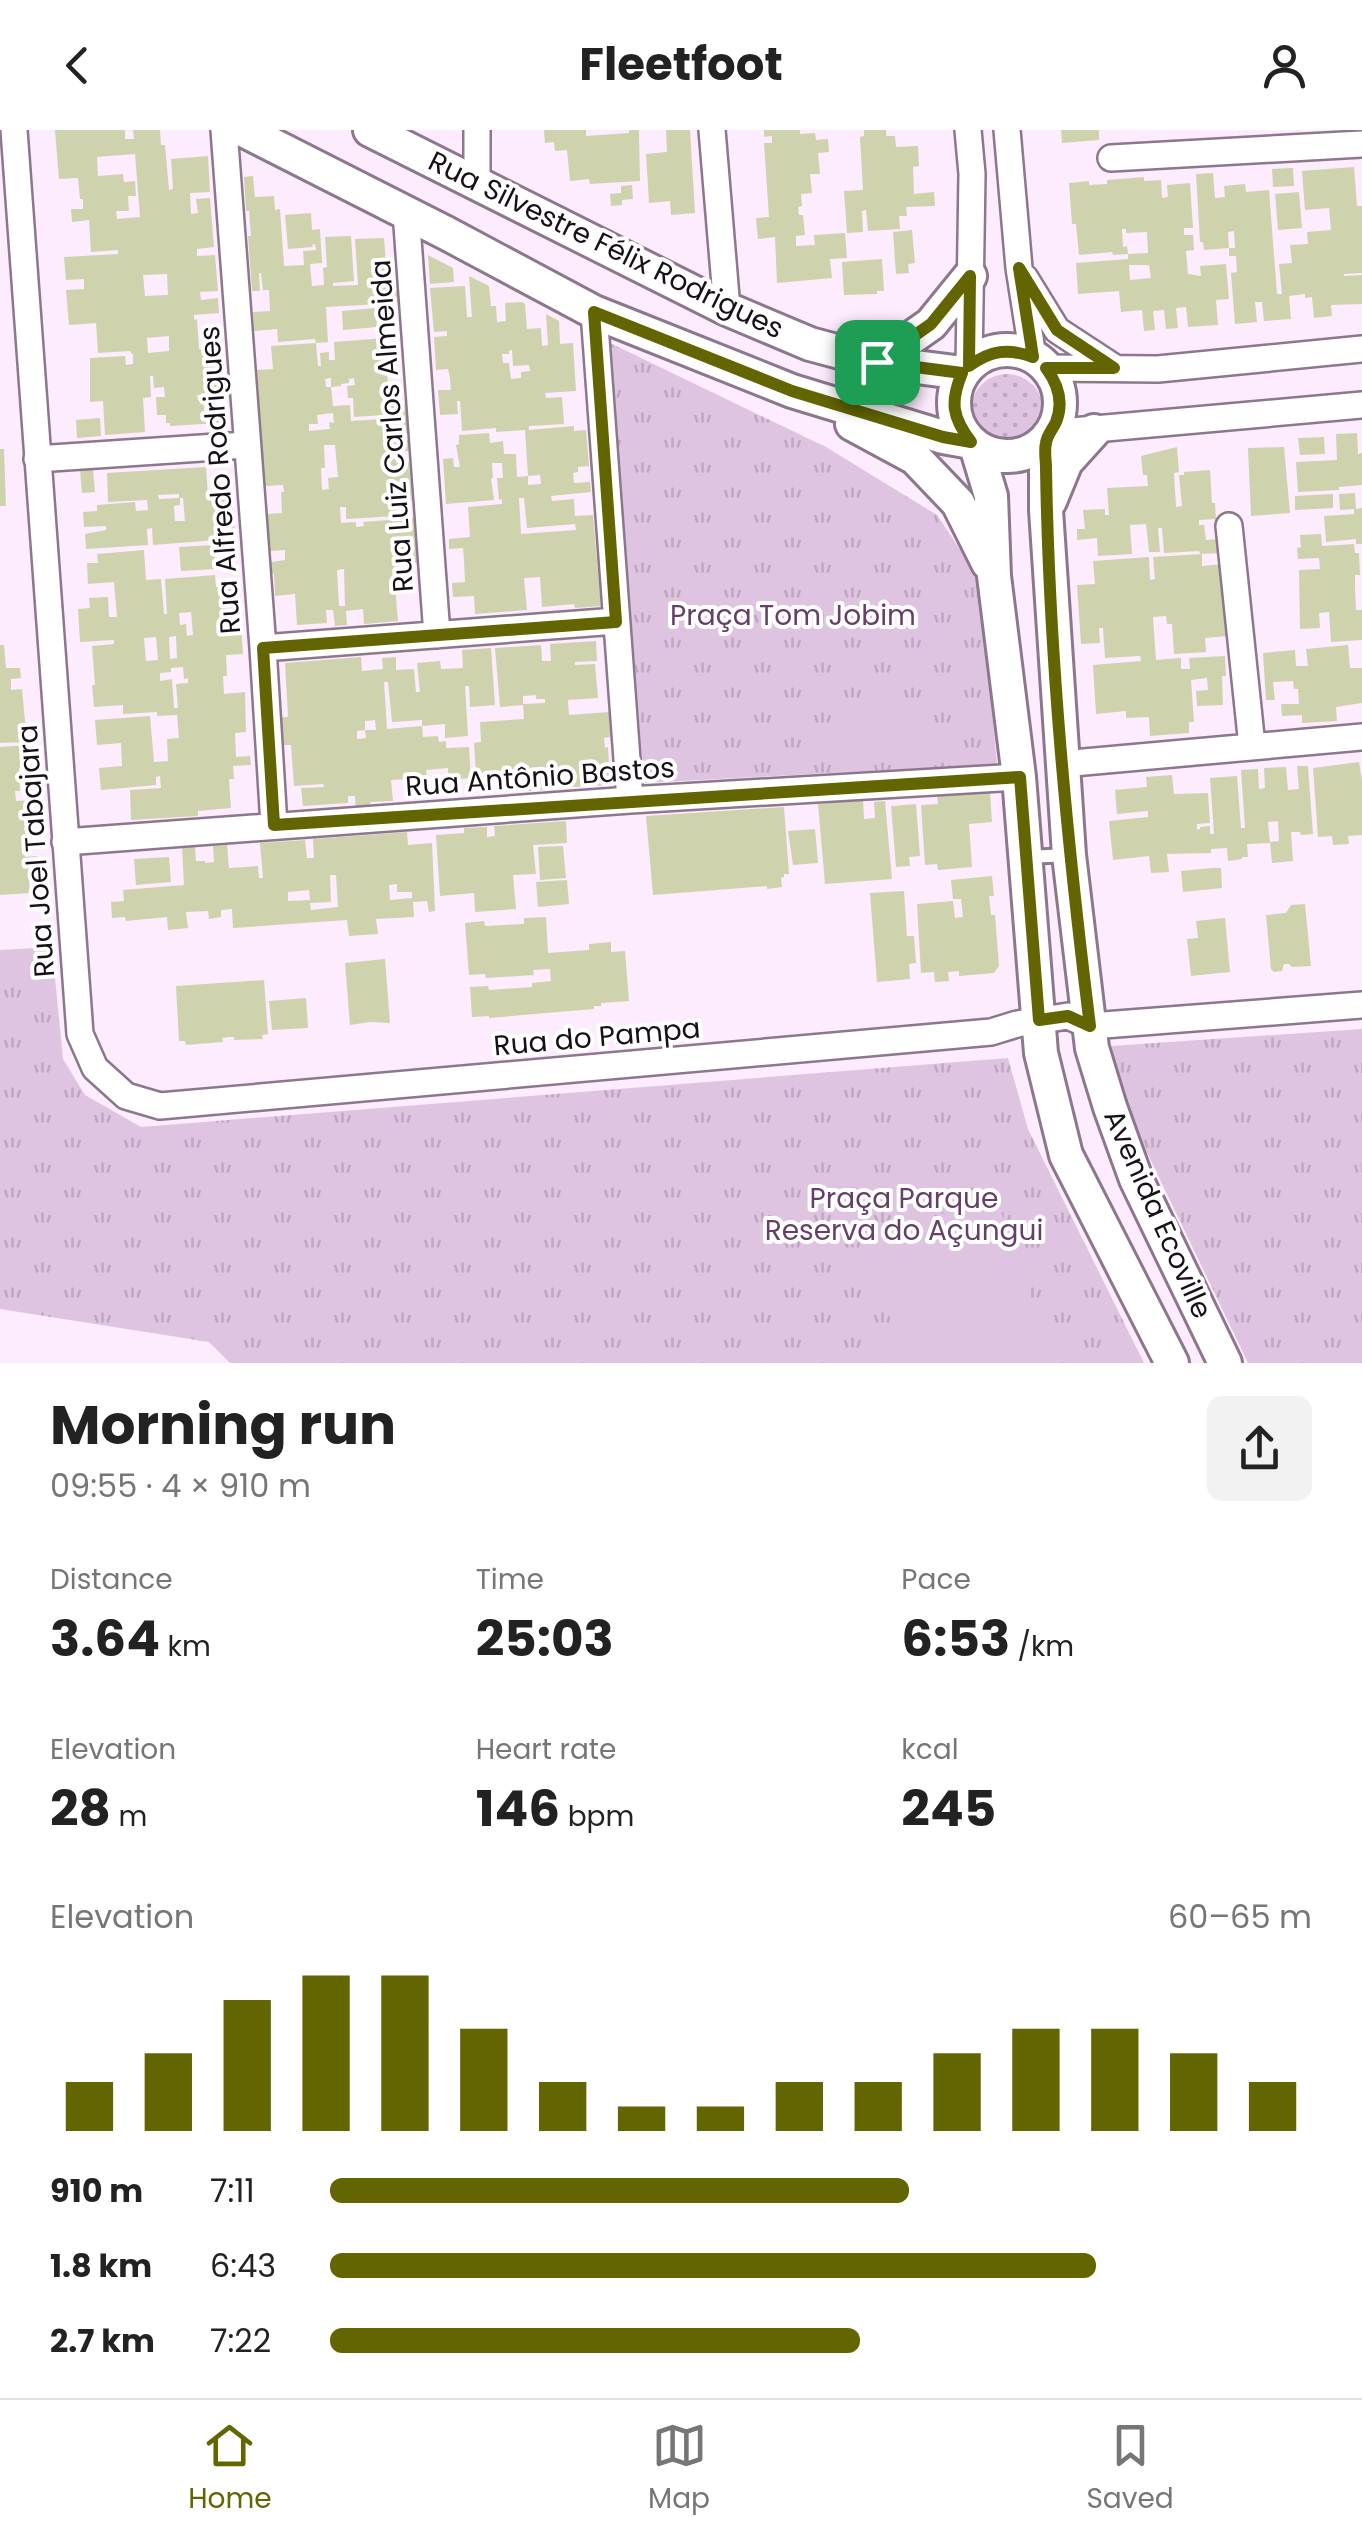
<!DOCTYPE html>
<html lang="en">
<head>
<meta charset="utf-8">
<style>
	:root { --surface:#fff; --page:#f2f2f2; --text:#222; --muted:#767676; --line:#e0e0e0; --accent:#636500 }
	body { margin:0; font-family:Poppins,sans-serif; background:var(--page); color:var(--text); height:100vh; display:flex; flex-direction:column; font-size:38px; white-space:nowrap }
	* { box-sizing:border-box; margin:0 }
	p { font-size:32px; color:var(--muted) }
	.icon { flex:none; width:55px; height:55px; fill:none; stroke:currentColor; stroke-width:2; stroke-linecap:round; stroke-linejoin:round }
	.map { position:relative; height:1233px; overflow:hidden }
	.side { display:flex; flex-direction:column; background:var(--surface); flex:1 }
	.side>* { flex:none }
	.pin { position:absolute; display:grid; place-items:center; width:85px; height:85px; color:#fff; margin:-42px; border-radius:20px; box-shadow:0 5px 15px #0006 }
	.round { display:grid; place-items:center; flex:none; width:105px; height:105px; border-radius:15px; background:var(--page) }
	.overview { display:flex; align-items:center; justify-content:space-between; height:170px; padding:0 50px }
	h1 { font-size:55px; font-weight:700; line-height:75px }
	.figures { display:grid; grid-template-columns:repeat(3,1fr); gap:15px; height:170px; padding:10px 50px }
	.figures div { display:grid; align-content:center }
	.figures b { font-size:50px; font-weight:700 }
	.figures small { font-size:28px; font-weight:400 }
	.figures p { font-size:28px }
	.chart { height:280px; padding:20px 50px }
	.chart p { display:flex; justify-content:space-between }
	.chart svg { width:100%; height:180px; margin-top:10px; stroke:var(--accent); stroke-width:6 }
	ul { padding:0 50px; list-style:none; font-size:32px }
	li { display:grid; grid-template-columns:160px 120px 1fr; align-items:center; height:75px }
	li i { height:25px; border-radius:12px; background:var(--accent) }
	header { display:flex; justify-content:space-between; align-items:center; height:130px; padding:0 50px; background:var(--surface); font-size:45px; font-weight:700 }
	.tabs { display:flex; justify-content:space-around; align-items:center; height:140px; border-top:2px solid var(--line); background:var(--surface); font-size:28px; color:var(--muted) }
	.tabs a { display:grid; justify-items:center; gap:5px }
	.tabs .selected { color:var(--accent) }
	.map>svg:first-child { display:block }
</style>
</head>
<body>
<header><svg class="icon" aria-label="back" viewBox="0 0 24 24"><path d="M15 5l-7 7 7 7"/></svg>Fleetfoot<svg class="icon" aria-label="person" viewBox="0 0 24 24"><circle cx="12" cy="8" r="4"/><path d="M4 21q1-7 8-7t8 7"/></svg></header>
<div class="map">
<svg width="1362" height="1233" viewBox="0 0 1362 1233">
	<defs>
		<pattern id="grass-dots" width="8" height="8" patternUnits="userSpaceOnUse" patternTransform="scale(2.5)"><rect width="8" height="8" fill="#dfc4e1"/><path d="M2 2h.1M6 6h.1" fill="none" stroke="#bfa7c0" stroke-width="1.8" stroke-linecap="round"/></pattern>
		<pattern id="park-tufts" width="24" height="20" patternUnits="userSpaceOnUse" patternTransform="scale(2.5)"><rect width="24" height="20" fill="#dfc4e1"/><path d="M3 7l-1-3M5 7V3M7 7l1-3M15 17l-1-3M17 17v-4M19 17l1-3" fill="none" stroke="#bfa7c0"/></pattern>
	</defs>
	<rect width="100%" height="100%" fill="#fdebfe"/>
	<path fill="url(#grass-dots)" d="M971 280a36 36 0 1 1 72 0a36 36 0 1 1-72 0Z"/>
	<path fill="url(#park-tufts)" d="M610,213l216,104 111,68 42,63 18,186 -353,19z
		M52,817l11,112 22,36 56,32 867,-69 20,71 116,234h-914l-21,-21 -209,-33v-359z
		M1362,899v334h-114l-117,-244 -20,-73z"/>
	<path fill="#dfc4e1" d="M931,579l3,38 -93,5 -3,-37z
		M995,1065l59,168h-148l-43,-121z"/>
	<path fill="#cfd3ad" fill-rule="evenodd" d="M55,0h70v9h9l-1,-9h27l1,15h4l4,45 4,-1 -2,-30 37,-3 2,36 -20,1 1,21 7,-1 -2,-14 14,-1 4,49 -17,2v7l18,-1 3,36 -18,1 1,8 17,-2 1,15 -25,2v5l3,-1 2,30 23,-1 3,45 -28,2 1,5 6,-1v14l14,-1 1,11 -49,3v-3h-4v-8h-9l-1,-18h9l-1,-10 -10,1 -1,-12h-3l1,21 -8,1 2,34 -40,3 -2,-34 -13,1v-44l35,-2 1,9 7,-1v-9l-3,-4 -32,2 -2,-30 -27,2 -3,-35 18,-1v-10l-18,1 -2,-23 54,-3v-4l-27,2 -2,-32 -17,2 -1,-13h12v-10h-3l-2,-21 -19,1zM135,24l5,63 -23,2 -1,-8h13l-1,-15h8l-1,-15 -11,1 -1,-8 -25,2 -1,-19zM167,144l1,21 -23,1 -2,-21zM169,206v15l-21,2 -1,-15z
		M544,0h42v6l43,-3v-3h10l1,51 -50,3 -1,-5 -19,2 -3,-31 -12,1 -1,-9 -9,1z
		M666,0h24l5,83 -24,2 -1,-14 -21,2 -3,-49 21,-2z
		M764,0h36v4l15,-1 1,7 12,-1 1,13 -11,1 2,21h-10l2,19 -11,1 1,12 -4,1 1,8h4l2,20 -9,1v10l19,-1 -1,-10 31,-2 2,25 -17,1 2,19 -55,5 -2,-46 -17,2 -2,-21 13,-1 -5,-74h8v-7l-8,1z
		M864,0h22v6h9l1,11 22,-1 1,20 -6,1 1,27 20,-2 1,14 -29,1 1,9h-8l1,13 -32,2 -2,-21 -4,1 1,21 -16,1 -3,-42 19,-1 -3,-53 4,-1z
		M1061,0h38v10l-37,3z
		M1354,37l3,39h5v67l-18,1v2l18,-1v29l-31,1 1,11 -18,2 -2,-21 -7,1v-4l-16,2 2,23 -27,2 -2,-19h-7l2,20 -22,2 -4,-51 6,-1 -1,-16h-7v-8h6l-1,-17 -6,1 1,16 -25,2 -1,-8h-3l-4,-68 17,-1 2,25 10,-1 -1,-11 21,-2 1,8 23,-2 8,104h5l-3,-30 13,-1 -2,-18 18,-1 -1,-12 24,-2 -2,-22 -24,2 -3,-39z
		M1293,38l1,18 -21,1 -1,-18z
		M253,46l2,21 19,-1 1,14 5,-1 4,57 20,-1 -1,-14 13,-1 -1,-6 -3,1 1,2 -25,2 -3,-34 26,-2 1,17 8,-1 2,34 -12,1 2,22 12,-1 -1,-17 4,-1 -2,-30 26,-1 3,45 -21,2v3l25,-1 -3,-46 29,-1 4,51h9l1,14 -72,4 2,35 -12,1 -1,-4 -37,3 -1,-13 -23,2 -1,-19 17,-1 -1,-21h-6l-2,-17h-2l1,18h-8l-4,-55h3l-2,-25h-3l-2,-34z
		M1144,47v4l17,-1 1,18 6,-1 -1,-12 23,-2 3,45h-9v7h9l1,15 -8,1 2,23 13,2 -1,-10 26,-2 3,35 -13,1 2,25 -30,2 -2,-20 -10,1 2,20 -12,1 -2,-19 -11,1 2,19 -11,1 -2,-21 -21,2 -2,-21 -41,3 -2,-31 52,-4v-5l20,-1 -1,-21 -21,1v-4h-4l1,18 4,-1 1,8 -15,1 -1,-3 -33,3 -3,-31h-4l-3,-41 20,-2v4l18,-1v-4zM1129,135h20l2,13 -21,2z
		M632,55l1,14 -11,1v5l-11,1 -1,-12 11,-1v-7z
		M1299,62l3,36 -24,2 -3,-36z
		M912,100l3,33 -7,1 1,9 -13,1 -3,-42z
		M428,125l25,13 1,14 -24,2z
		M882,129l2,32h-7v3l-33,1 -2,-33z
		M469,146l20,10 2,20h5l1,16 9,-1 -1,-18 17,-1 3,2 2,25 14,-1 1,18 6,-1 -2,-31 13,7 1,23 13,-1 3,48 -31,2 1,5 16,-1 2,27 -35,2v4l45,-4v5l12,-1 3,36 -11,1v5l-5,1 1,10 16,-1 1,10 -40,4 1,5 22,-2 1,17 18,-1 8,91 -26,2 -1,-4 -32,3 -2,-30 -16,1 3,32 -52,4 -1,-18 -21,1 -1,-14 13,-1 -1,-22 -1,-12 -14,1v-10l21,-2 -2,-30 34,-3v-5l-3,1 -2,-22h6l-1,-15h-10l1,15 -2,1 3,21 -48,4 -3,-45 10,-1 1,9h6l-4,-22 3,-1v-9l30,-2 1,10 13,-2 1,13h12l1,23 11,-1v9l13,-1 -1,-9 -12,1 -3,-46 -29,2v-4l-34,3 -2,-30h-3l1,13 -18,1 -2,-25h13l-1,-12 -2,-9 -12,1 -2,-33 13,-1v-5l-13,1 -4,-44 35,-2 2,31h5zM512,220l1,16 16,-1 1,6 -9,1v6l-10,1 -2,-16h-6l-1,-9h7v-3zM519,368h5l3,30 48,-4 1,6 -55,4z
		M376,178l1,19 -34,3 -1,-19z
		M385,208l4,38h-2l1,6 -6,1v3h12l1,19 10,-1 3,29 -15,1 1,7 14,-1 1,11h-14l1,12 13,-1 3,38 -16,1 1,15 -51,3v-12h-6l1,16 15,-1v5l8,-1 -1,-4 51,-4 3,45 -19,2 2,21h-5l3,35 -34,3 -1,-15 -17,2 1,14 -12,1 -2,-16h-7l1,13 -30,2 -2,-31 -20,2 -1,-23 -2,1 -1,-12 14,-2v-10l-15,1 -3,-37 15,-1 -1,-21h3l-1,-7 -18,1 -8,-116 16,-1 -2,-23 45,-3 2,23h3l-1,-13 9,-1v8h6l-1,-18zM331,248v9l10,-1v-2l8,-1v-4l5,-1 1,7 -8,1 1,12h5l1,19 29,-2 1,4 -33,2 -1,-16 -17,1 -2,-19h-5l-1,-8zM333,283l1,10 -5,-1 1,7 -21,2v-7h9l-1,-9zM324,315h11l3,32 -10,1 1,11 -7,1 -1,-22h4zM344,439l1,37h-6l-2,-36z
		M100,288l1,18 -24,2 -1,-18z
		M1357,303l1,21 4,-1v32l-23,2v3l-41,2 -2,-30 41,-2 -1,-26z
		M1324,307l1,17 -25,1 -2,-17z
		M1177,317l2,25 -5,1 2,34 6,-1 -3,-31h5v-3l26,-2 2,33h3l1,16 -17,1v5h5l2,15 15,-1 1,14 -22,1 -1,-3 -35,2 -2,-25h-4l2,24h-11l-3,-28 -16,1 2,29 -34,2 -1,-18 -20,2v-11h8l-2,-19 22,-1v6h4l-2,-27 41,-2 -1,-11h-4l-2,-19z
		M1284,317l6,66 -39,3 -3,-68z
		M0,319h4l2,57h-6z
		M206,337l2,29 24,-1 4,54 -18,1 -1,-10 -64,5 -1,-17 -5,1 1,16 -62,4 -1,-15 21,-4v-4l-22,1 -1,-15 14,-1v-6l38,-3 1,9 12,-1 -1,-10 -39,2 -1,-29zM179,364v4h4l2,23h-10l-1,-15 6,-1v-7l-21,1 -1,-4z
		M80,340h13l2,22 -13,1z
		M1355,363l1,16 6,-1v36h-6v-5l-30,3 -2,-26 30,-2v-5l-14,1 -1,-16z
		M1333,364v14l-38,2v-14z
		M1321,404l1,12 32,-2 1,9h4l1,22h-5v13l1,22h6v30l-31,2 -2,-30 -10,1 1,15 -20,1 -1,-59 21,-1 -1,-11 -21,1 -1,-11 4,-1 -1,-12z
		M214,415l2,24 -35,2 -2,-24z
		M144,420l2,30 15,-1 3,35h3l-2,-35 50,-4 1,12 17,-1 2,24h5l3,44 -17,1 1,21h-4l1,18 21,-2 1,40 -11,1 1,24 14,-1 1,9 -18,1 1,13h-5l2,29 -33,3v5l-67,4 -1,-30 31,-2 -1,-12 -4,1v8l-55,5 -2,-22 23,-2 -1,-23 -24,2 -2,-25 55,-4 4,46 14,-1 -1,-22 12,-1 -2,-23 -20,1v-4l-34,2v-9l-29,2 -2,-22h3l-3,-39 22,-2v-4l-34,2 -2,-33 12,-1 -1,-10 19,-1 1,20h8l-3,-35 -26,2 -1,-21h11l-1,-9zM191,482l2,23 -6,1 -1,-12 -6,1 -1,-12zM176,506l1,22 -7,1 -1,-22zM156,507l2,23 -12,1 -2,-23zM183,537l1,12 4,-1v5l-12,1 2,24h-4l-2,-29 -12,2v-8l11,-1v-4z
		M1202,424v12l21,-2 5,72 -23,2 1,14 -32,2 -2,-30h-5l-1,-8 -13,1 3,43 25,-2v11h9l-1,-11 36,-2 1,20h-4l1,29 -26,1 -1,-15 12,-1 -1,-12 -16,2 3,42h-5v11l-39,3 -1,-19 -23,1v-7l-30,3 -3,-49 48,-4 -1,-5 -35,2 -2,-30h-4l1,15 -19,1 -4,-59 18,-1 -2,-23 56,-4 1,23 5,-1 -2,-22z
		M596,511l1,20 -22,1v3l20,-1 3,34 -30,2 1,15 40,-3 1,25 -6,1 1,10 3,-1 2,38 -37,2 -1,-14 -22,1 1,15 -22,2 -1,-17 -23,2 -1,-5 -28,2 -2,-30 7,-1 -1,-20 44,-3 -1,-15 22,-1v-4h-9v-4l-13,1v9l-23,2 -5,-59 46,-3 1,16h9l-1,-17z
		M0,515h4l2,23h14l1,10 -10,1v11l11,-1 5,53 -27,1z
		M1348,515l2,23h12v35l-26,4 1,14 -35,2v-8l-20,1 -1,-12h18l-1,-15h-4l-1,-8 -20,1 2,18h-9l-3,-47 32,-3 1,16h12l-2,-17z
		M491,518l4,57 -25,2 -1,-21h-4l3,50 -23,2v-14l-23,2v-6l-30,2 -4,-40h-4l3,47 35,-3 1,11 15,-1 1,6 7,-1v7l23,-1 2,31 -23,2v-12l-22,2 1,8 -36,2 2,21 -23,1 1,8 -15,1 -1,-15h-7v7l-45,3 -2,-18 23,-1 -1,-3 -29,2 -3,-41h-8l-2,-28h7l-3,-54 76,-6 1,14 21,-2 -1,-11 14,-1v13l18,-1 2,23h4l-3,-29 23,-2 1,8 22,-1 -1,-18zM375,590l1,10h-11l1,8 -9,1v-8l8,-1v-9z
		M27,615l2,22 -10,1 1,23h-5l1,10 16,-1 4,46 -12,1 1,10 12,-1 1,13h-10l2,24 -30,2v-148z
		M1359,632l3,19v54l-14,1 1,8 -16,1 -1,-9 -14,1 -5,-69z
		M1297,636h11l5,68 -12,1 -1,-3h-9l2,29 -21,2 -2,-21 9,-1 -1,-20 -10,1 2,21 -23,1 1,13h-6v2l-14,2 -1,-13 -16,1v4l-44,1 2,18 -18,1 -2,-17 -36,4 -4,-39 39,-4v-6l-31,3 -2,-24 32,-3 -1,-10 26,-2 2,19 34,-1 2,30 -13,1v6l3,-1v-2l10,-1v8h4l-4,-56 27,-2 4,52h4l-4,-58 17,-1 1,20 6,-1 -1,-20 22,-1 2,23 11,-1z
		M967,662v2l23,-2 2,30 -23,2 3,43 -34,3 -1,-6 -12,1 -4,-60 17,-1 -1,-9z
		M863,670l1,19 11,-1 -1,-16 11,-1 7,78 -67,5 -7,-80z
		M916,674l4,52 -11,1 1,9 -14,1 -5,-61z
		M784,677l5,67h-5v3l-3,1 1,9 -15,2v-3l-114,9 -7,-79z
		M566,691l1,22 -34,2 3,29 -23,1 3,34 -41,3 -1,-19 -34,3 -4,-61 28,-2v-5l23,-1v10l8,-1 -1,-10z
		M815,699l3,34 -25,2 -5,-34z
		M407,702l1,13 24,-2 3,68 -6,1 -2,-11 -14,1 1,15 -38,2 2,15 -29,2 -2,-16 -114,8 -1,-19 -11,1v7l-12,2 -1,-8 -22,1 2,16 -20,2 -1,-13 -41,4 -1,-4 -13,1 -1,-16 13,-1 -1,-11 61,-5 -2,-38h13l1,14h9v2l9,-1 -1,-16 14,-1 2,23 29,-2 1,12h4l-3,-35 45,-3 2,18h7l-1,-19zM330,745h6l2,32 -27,3 -1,-7 21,-1zM397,754v8h15v6l-22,2 -1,-15zM309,760l1,10 -22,1v-9z
		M563,716l3,32 -26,2 -2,-33z
		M169,727l2,25 -35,3 -2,-26z
		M1212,738h9l1,20 -39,4 -2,-21z
		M992,746l2,20h-5l2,19h4l4,51 -5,7 -35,3v-5l-11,1 1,9 -14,1 -1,-10 -13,1 -4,-69 36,-3 2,17 8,-1 -2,-18h-8l-2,-19z
		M567,750l2,24 -31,3 -2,-25z
		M904,761l3,45h7l2,27 -7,1 1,15 -33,3 -7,-89z
		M1305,774l6,62 -19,1 -3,-3h-5l-2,7 -8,1 -3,-3 -5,-54 20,-2 5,-8z
		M546,787l2,36 41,-3v-6l22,-2v10l14,-1 4,50 -28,2v3h-7v3l-105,9v-2l-17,1 -2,-30 18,-1 1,4 43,-3v-4l19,-2 -1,-12 -17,1 1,5 -48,3 -1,-4 -16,1 -4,-52 19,-2 1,5 39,-2v-6z
		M1225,788l5,54 -39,4 -4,-37 11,-1 -2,-17z
		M385,829l5,64 -20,-1 -20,3 -5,-62z
		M264,850l4,54 -6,1 1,4 -29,1v-3h-6l-6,1 1,4 -37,3 -1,-4h-6l-3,-55z
		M306,868l2,30 -36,2 -3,-29z"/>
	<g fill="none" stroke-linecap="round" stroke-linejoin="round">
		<g stroke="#8c778d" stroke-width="18">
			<path id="service" d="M1027,727l42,-2"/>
		</g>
		<g stroke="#8c778d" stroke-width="30">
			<path id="minor" d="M14,0l66,904 15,34 31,28 34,10 831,-74 26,-8 51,-8 23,10 271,-21
				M224,0l39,518 11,177
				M477,0v54
				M712,0l15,179
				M968,0l4,44 -3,192
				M1007,0l12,138 14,89
				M1111,28l251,-14
				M406,82l31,423
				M1025,148l32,52 58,38
				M594,182l36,488
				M1046,238l112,1 204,-20
				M1050,303l312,-28
				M37,329l209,-14
				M1229,396l23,220
				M263,518l353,-27
				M1062,634l300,-27
				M65,712l565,-42 389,-23"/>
		</g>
		<g stroke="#8c778d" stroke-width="38">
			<path id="tertiary" d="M243,0l203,103 148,79 198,79 151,46 28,5
				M370,0l357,179 83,35 67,18 86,11
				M954 273a53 53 0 1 1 106 0a53 53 0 1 1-106 0Z
				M877,232l54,-38 39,-48
				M852,294l63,34 43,45 30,60
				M1046,309v71l23,345 23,193 18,59 26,72 89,184
				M976,316l15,50 3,80 25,201 22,276 25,102 106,208
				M1050,371l16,-39 28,-31"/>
		</g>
		<use href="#service" stroke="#fff" stroke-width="12"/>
		<use href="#minor" stroke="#fff" stroke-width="25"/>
		<use href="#tertiary" stroke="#fff" stroke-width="32"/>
	</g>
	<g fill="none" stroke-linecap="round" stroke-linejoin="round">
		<g stroke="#fff" stroke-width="20">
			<path id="route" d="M1019,138l38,62 57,38h-68c12,16 18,34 10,54 -3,7 -9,13 -10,21 -2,8 0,17 0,25 3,187 21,373 44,558l-22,-10 -29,4 -19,-243 -746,48 -11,-177 353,-26 -22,-310 198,79 151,46 28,5c-19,-25 -21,-40 -9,-69l-85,-11 54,-38 39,-48 -1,90c22,-16 39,-18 64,-9z"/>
		</g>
		<use href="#route" stroke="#636500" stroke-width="12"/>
	</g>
	<g text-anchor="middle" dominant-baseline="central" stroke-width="8" stroke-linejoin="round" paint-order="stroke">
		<g font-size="28" fill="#181018" stroke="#fff">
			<text transform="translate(606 115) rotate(26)">Rua Silvestre Félix Rodrigues</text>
			<text transform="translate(392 296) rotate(-94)">Rua Luiz Carlos Almeida</text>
			<text transform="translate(220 350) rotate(-94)">Rua Alfredo Rodrigues</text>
			<text transform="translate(540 647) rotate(-4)">Rua Antônio Bastos</text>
			<text transform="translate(36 721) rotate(-94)">Rua Joel Tabajara</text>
			<text transform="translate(597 907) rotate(-5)">Rua do Pampa</text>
			<text transform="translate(1158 1084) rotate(66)">Avenida Ecoville</text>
		</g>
		<g font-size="28" fill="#653f68" stroke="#fff">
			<text x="793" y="485">Praça Tom Jobim</text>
			<text x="904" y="1068">Praça Parque<tspan x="904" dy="32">Reserva do Açungui</tspan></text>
		</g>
	</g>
</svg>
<div class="pin" style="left:877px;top:232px;background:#1e9e55"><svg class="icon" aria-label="arrive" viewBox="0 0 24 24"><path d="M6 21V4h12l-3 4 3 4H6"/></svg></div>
</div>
<section class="side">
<div class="overview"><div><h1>Morning run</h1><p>09:55 · 4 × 910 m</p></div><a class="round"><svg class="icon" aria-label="share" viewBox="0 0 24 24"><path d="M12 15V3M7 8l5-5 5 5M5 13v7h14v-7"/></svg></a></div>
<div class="figures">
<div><p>Distance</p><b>3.64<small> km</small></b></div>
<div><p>Time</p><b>25:03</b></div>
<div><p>Pace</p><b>6:53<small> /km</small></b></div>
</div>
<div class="figures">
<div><p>Elevation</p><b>28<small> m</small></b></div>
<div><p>Heart rate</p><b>146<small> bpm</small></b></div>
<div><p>kcal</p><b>245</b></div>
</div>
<div class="chart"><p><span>Elevation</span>60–65 m</p>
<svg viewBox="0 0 160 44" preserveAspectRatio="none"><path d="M5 44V32M15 44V25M25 44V12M35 44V6M45 44V6M55 44V19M65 44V32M75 44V38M85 44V38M95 44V32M105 44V32M115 44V25M125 44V19M135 44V19M145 44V25M155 44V32"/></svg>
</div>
<ul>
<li><b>910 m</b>7:11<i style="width:59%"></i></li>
<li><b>1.8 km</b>6:43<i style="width:78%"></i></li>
<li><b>2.7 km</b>7:22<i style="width:54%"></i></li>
</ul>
</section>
<nav class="tabs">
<a class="selected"><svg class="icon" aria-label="home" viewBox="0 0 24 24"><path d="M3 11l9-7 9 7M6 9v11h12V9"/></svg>Home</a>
<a><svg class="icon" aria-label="map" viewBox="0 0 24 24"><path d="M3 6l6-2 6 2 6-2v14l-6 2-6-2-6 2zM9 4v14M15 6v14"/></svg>Map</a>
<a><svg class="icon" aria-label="saved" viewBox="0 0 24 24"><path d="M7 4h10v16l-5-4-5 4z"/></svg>Saved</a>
</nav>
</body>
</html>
